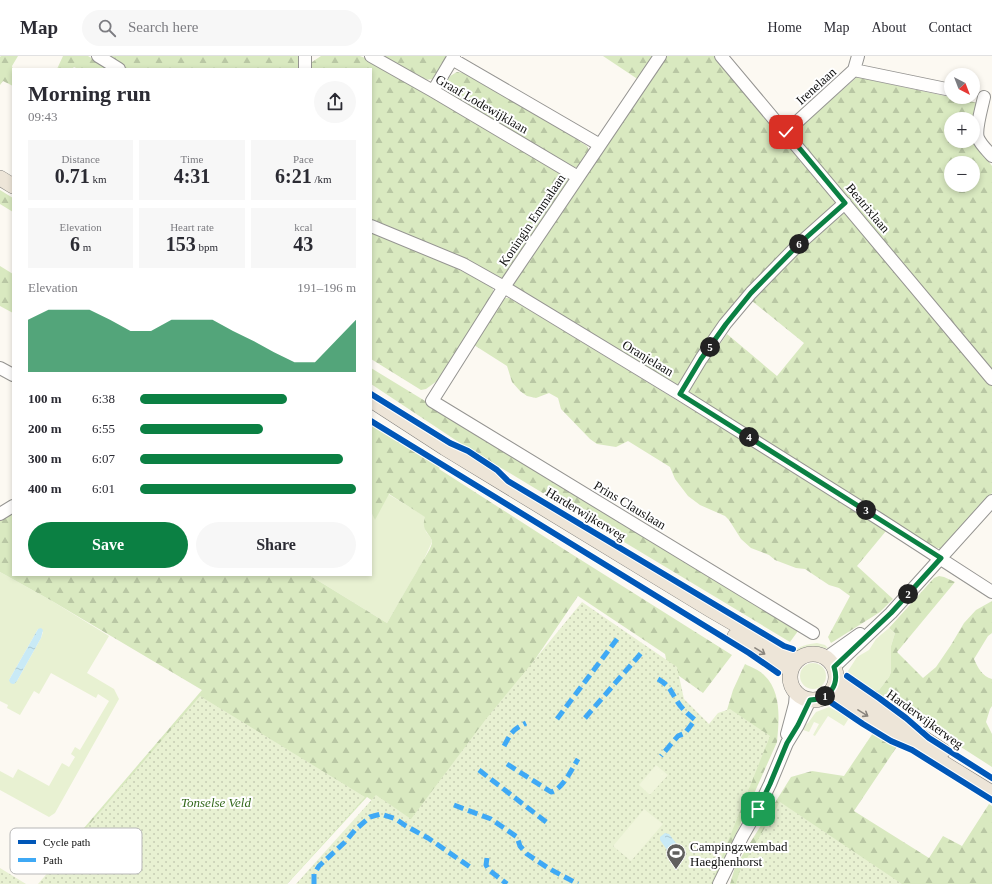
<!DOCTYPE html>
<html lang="en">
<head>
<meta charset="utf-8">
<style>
	:root { --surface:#fff; --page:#f7f7f7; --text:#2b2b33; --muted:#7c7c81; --line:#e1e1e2; --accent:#0b8043 }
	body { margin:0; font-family:Georgia,serif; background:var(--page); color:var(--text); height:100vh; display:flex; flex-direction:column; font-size:15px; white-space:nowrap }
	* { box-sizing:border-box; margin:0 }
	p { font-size:13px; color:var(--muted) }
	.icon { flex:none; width:22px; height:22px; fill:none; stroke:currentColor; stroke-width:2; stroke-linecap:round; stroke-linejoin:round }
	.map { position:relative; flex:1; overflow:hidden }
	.details { position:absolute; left:12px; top:12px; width:360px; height:508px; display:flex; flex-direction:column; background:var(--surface); border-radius:0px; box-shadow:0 2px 6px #0003 }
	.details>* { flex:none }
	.needle { width:26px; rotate:138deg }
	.buttons { position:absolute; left:944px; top:12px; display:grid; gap:8px }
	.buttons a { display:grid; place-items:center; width:36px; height:36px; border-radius:50%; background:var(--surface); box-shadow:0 2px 6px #0003; font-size:20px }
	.pin { position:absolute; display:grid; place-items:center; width:34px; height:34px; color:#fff; margin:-17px; border-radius:8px; box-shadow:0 2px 6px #0006 }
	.km { position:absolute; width:20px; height:20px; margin:-10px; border-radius:50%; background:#222; color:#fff; font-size:11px; line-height:20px; text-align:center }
	.round { display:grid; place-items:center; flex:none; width:42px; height:42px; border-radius:21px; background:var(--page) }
	.headline { display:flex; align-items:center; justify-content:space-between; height:68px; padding:0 16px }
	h1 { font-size:22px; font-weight:800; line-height:30px }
	.stats { display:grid; grid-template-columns:repeat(3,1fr); gap:6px; height:68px; padding:4px 16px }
	.stats div { display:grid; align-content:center; border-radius:0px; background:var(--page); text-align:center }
	.stats b { font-size:20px; font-weight:800 }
	.stats small { font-size:11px; font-weight:400 }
	.stats p { font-size:11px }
	.chart { height:112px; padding:8px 16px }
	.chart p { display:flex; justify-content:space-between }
	.chart svg { width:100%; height:72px; margin-top:4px; fill:var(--accent); opacity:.7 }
	.cta { display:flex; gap:8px; margin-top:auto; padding:8px 16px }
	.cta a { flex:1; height:46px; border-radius:24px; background:var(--accent); color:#fff; font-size:16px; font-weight:800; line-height:46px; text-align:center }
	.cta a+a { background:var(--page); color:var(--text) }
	ul { padding:0 16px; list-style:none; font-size:13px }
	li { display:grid; grid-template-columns:64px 48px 1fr; align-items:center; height:30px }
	li i { height:10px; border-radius:5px; background:var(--accent) }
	header { display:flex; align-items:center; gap:24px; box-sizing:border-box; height:56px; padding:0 20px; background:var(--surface); border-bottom:1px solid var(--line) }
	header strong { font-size:19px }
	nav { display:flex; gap:22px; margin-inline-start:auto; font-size:14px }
	.search { width:280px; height:36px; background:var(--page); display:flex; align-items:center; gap:10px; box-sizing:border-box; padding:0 14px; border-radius:22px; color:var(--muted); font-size:15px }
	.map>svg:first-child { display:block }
</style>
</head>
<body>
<header>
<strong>Map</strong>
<div class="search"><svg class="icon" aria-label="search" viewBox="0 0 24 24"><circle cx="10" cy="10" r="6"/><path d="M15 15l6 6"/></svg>Search here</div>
<nav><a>Home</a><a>Map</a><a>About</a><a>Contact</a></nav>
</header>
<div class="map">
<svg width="992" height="828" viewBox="0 0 992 828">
	<defs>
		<pattern id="forest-firs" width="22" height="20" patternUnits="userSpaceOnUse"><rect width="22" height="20" fill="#d9e9c0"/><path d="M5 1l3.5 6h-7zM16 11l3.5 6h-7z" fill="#b9c7a4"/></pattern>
		<pattern id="park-dots" width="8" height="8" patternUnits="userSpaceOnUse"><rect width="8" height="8" fill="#e8f1d2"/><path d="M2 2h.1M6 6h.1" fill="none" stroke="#c6cdb3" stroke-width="1.8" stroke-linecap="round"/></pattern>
		<pattern id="water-ripples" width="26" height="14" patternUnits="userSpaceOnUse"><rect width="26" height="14" fill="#c9eaf6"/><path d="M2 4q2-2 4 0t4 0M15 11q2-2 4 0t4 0" fill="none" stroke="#abc8d2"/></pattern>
	</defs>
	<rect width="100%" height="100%" fill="#fcf9f2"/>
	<path fill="#e8f1d2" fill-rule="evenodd" d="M388,438l38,23 -2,4 2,11 5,6 1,4 -8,17 -37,64 -78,-48h62v-63l4,7z
		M0,516l52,29 57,35 -22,37 27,16 5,10 -64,114 -6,4 -49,-27v-19l13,7 5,-9 31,17 13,-23 7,4 6,-10 -4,-3 4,-7 5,3 29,-49 -11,-7 -2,4 -45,-25 -12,21 -5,-3 -14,24 -13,-7 1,-3 -8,-4zM38,573l5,3 -2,6 -24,43 -8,-1z
		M889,572l6,5 -4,13v26l-2,5 -10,13 -5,1 -23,-15 -3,-5 9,-14 12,-7 7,-11z
		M817,587l8,2 3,3 -36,5c6,-7 16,-9 25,-10z
		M800 620a13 13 0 1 1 26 0a13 13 0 1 1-26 0Z
		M782,617l6,7 4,12 -2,5c-6,-8 -8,-14 -8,-24z
		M829,651l20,11 -5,8 -16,-10 -13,20 -2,-1 6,-11 -5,-2 -5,10 -6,-2 -2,-3 7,-4 8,-11z"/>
	<path fill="url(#forest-firs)" fill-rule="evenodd" d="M1,0h17l-6,10 1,4v16l-10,-5 -3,4v-28z
		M63,0h25l21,13h-31l-4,-2 -2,2h-15z
		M105,0h195v13h-173z
		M321,0h39l10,4 199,118v5l-64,96h-5l-129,-57v-153h-59v-7z
		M377,0h72l-12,19 -4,4 -8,1z
		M603,0h51l-15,24z
		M666,0h48l123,145 -136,151 -23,32 -4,4 -163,-100z
		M457,16c10,0 24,10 33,16 33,18 66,37 97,58l3,6 -10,16 -11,-2 -120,-72 -4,-5c1,-10 3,-12 12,-17z
		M857,21l121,26 -5,16h-22v22h22l19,25v203l-197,-232 3,-8zM951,107h22v22h-22z
		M0,134l13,8v14l-13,-8z
		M846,157l146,172v108l-51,56 -7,-2 -246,-151 4,-13 35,-49 50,42 27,-33 -52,-42 18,-20 32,-33 35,-32z
		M371,175l54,23 52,24 12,6 4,5 1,6 -57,86 -11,8 -5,1 -50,-31z
		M0,210l13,8v39l-13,-7z
		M504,242h5l9,5 345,211 23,17 -29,35 36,33 -13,13 -49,31 -3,-6 22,-41 -11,-8 -10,-3 -24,-16 -9,-1 -21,-8 -6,-5 -18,-7 -10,-9 -12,-19 -4,-4 -25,-11 -12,-9 -13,-17 -5,-12 -42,-26 -12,6 -19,-3 -7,-5 -29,-30 -3,-11 -9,-5 -13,5 -9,-2 -7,-5 -8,-9 -5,-16 -33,-21z
		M371,312l195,119 171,107 61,37 -8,11 -327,-197 -92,-61z
		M371,363l73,43 -5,7 123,79 170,107 -29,38 -35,-25 -3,-14 -87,-58 -63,93 -102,139 -46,-31 -80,87h-164l-57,-35 136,-159 -150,-89 -52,-29v-53l13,-7v63h296l78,48c10,-18 20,-35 30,-52 4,-8 13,-20 15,-28 1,-8 -12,-11 -7,-26l-36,-23 -14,26 -4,-8z
		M939,520l5,1 11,5 -58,70 26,26 13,-11 15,-22 13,-22 12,-13 16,-9v32l-4,3 -14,23c4,9 8,17 18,20v27l-2,3 -4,13 6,12v33l-118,-76 5,-1 10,-13 2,-5v-26l4,-13 -6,-5 45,-50z
		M745,608c6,3 14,6 19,11 18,17 15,45 13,67l-63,142h-12l25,-174 6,-20z
		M875,674l23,15 -44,66 75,47 14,-22 19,10 27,-42 3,2v78h-262l5,-17 56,-90 21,-6 32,5z"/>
	<path fill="url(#park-dots)" d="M582,546l95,65 7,32 25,25 9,-11 12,-4 40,27 -59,148h-415l80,-89 35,24 75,-100z
		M200,640l165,101 -78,87h-249z
		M780,746l122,82h-166l4,-14z
		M0,812l26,16h-26z"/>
	<path fill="#f0f5dc" d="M656,709l12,10 -18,20 -11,-10z
		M644,753l19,15 -32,37 -18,-15z"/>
	<path fill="url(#water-ripples)" d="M41,572l2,2 -2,8 -24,43 -3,3c-3,0 -4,-1 -5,-4l29,-51z
		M665,777l4,1 10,13 -1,3 -5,5 -3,-1 -10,-14v-3z"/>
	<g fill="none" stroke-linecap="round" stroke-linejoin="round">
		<g stroke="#959491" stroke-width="14">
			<path id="minor" d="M98,0l21,13
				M305,0v13
				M371,0l62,35 145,86
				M660,0l-156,231 -72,114 381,232
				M721,0l271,323
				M452,3l148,86
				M854,14l97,20
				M433,35l21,-35
				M984,41c-2,10 -9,33 -6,41 3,7 9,12 14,18
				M786,76l68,-62 4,-14
				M371,170l92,38 41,23 176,107 199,125 113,73
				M0,312l13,7
				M680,338l21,-35 24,-35 26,-31 48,-49 46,-41
				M0,458l13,-8
				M826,602l34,-24
				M834,611l57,-54 101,-112
				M787,678l8,-30 1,-11
				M719,828l23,-47 16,-28 12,-25 17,-41 11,-18 12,-25"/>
		</g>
		<g stroke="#82817e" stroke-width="16">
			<path id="major" d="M0,122l13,8
				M371,344l74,48 266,162 86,50
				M735,580l56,34
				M790 621a23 23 0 1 1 46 0a23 23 0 1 1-46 0Z
				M836,625l107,70
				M829,637l163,100"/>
		</g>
		<use href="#minor" stroke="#fffefd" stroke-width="12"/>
		<use href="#major" stroke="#ede5d8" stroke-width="15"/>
		<path stroke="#3fa9f5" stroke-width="5" stroke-dasharray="10 5" stroke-linecap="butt" d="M658,623c12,7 12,11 19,22 4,7 11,13 18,19l-10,13 -7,3 -17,20
			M585,662l58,-67
			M557,663l63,-84
			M504,690c7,-13 8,-16 22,-23
			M507,708l44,28c11,-2 21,-23 27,-33
			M479,714l71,55
			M454,749l37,14 26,18 3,9 7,8 21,14 30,16
			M487,802l-1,7 3,5 18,14
			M314,828v-10l5,-8 26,-24 10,-12 15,-13 11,-3 15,5 10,7 22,12 42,29"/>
		<g stroke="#fff" stroke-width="8">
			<path id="cycleway" d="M371,338l79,49 18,8 29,19 11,11 276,165 9,3
				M371,365l378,232 29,20
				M847,620l32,22 27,20 23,20 63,40
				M832,647l31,21 28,17 21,9 80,50"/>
		</g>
		<use href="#cycleway" stroke="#0057b8" stroke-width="6"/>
	</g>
	<defs><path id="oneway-shaft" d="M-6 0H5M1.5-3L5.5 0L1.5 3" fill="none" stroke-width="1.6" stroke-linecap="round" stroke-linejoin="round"/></defs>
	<g stroke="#89847d">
		<use href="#oneway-shaft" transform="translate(760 595) rotate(32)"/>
		<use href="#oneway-shaft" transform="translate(863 657) rotate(32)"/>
	</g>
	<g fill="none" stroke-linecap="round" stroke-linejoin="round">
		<g stroke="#fff" stroke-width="8">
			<path id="route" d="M758,753l12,-25 17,-41 11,-18 12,-25c19,-1 30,-14 24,-33l57,-54 50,-55 -62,-39 -199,-125 21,-35 25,-35 25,-31 48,-49 46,-41 -59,-71"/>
		</g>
		<use href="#route" stroke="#0b8043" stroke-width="5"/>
	</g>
	<defs>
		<g id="stadium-pin" transform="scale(1)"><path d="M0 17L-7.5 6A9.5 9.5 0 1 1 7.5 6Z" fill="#61605e" stroke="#fff"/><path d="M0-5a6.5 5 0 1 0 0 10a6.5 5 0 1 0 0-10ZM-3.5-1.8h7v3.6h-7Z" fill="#fff"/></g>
	</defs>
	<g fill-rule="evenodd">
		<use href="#stadium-pin" x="676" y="797"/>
	</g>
	<g text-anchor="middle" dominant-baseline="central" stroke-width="4" stroke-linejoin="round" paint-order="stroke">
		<g font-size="13" fill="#0e0e0e" stroke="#fff">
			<text transform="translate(816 30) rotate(-42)">Irenelaan</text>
			<text transform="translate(482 48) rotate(30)">Graaf Lodewijklaan</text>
			<text transform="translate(868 152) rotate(50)">Beatrixlaan</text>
			<text transform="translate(532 164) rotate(-56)">Koningin Emmalaan</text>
			<text transform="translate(648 302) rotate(31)">Oranjelaan</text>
			<text transform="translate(630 449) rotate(31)">Prins Clauslaan</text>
			<text transform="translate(586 458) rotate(31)">Harderwijkerweg</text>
			<text transform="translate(925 663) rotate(36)">Harderwijkerweg</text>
		</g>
		<g font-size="13" font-style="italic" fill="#33681c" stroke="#fff">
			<text x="216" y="746">Tonselse Veld</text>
		</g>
		<g font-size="13" fill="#0e0e0e" stroke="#fff" text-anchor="start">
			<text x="690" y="790">Campingzwembad<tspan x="690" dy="15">Haeghenhorst</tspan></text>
		</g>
	</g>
	<rect x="10" y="772" width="132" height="46" rx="6" fill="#fff" stroke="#b7b7b7" stroke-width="1"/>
	<rect x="18" y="784" width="18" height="4" fill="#0057b8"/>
	<rect x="18" y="802" width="18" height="4" fill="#3fa9f5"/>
	<g font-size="11" fill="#0e0e0e">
		<text x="43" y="790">Cycle path</text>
		<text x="43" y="808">Path</text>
	</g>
</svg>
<div class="buttons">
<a><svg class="needle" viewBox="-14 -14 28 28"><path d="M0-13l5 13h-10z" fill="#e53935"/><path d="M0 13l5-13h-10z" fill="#7c7c81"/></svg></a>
<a>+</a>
<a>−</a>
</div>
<div class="pin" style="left:758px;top:753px;background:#1e9e55"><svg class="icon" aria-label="arrive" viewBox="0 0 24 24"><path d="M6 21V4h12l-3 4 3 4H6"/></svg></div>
<div class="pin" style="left:786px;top:76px;background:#d93025"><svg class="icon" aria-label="check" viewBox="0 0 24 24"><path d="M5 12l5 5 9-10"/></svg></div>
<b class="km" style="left:825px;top:640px">1</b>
<b class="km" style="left:908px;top:538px">2</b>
<b class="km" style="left:866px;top:454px">3</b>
<b class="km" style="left:749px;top:381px">4</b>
<b class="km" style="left:710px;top:291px">5</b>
<b class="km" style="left:799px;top:188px">6</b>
<section class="details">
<div class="headline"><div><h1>Morning run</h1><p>09:43</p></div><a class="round"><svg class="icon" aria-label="share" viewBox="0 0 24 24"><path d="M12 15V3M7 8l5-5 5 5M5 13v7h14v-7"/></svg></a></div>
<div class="stats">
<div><p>Distance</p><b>0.71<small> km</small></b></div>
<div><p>Time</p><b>4:31</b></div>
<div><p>Pace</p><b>6:21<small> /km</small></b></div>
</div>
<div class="stats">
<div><p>Elevation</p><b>6<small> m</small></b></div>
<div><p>Heart rate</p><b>153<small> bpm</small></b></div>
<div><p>kcal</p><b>43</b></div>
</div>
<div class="chart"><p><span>Elevation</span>191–196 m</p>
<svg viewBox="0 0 160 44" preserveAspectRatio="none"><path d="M0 44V12L10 6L20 6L30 6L40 12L50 19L60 19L70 12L80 12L90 12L100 19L110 25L120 32L130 38L140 38L150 25L160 12V44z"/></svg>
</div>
<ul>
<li><b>100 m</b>6:38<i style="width:68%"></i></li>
<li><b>200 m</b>6:55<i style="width:57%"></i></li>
<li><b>300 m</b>6:07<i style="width:94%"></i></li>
<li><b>400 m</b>6:01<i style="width:100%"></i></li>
</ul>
<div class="cta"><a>Save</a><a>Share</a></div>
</section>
</div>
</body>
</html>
